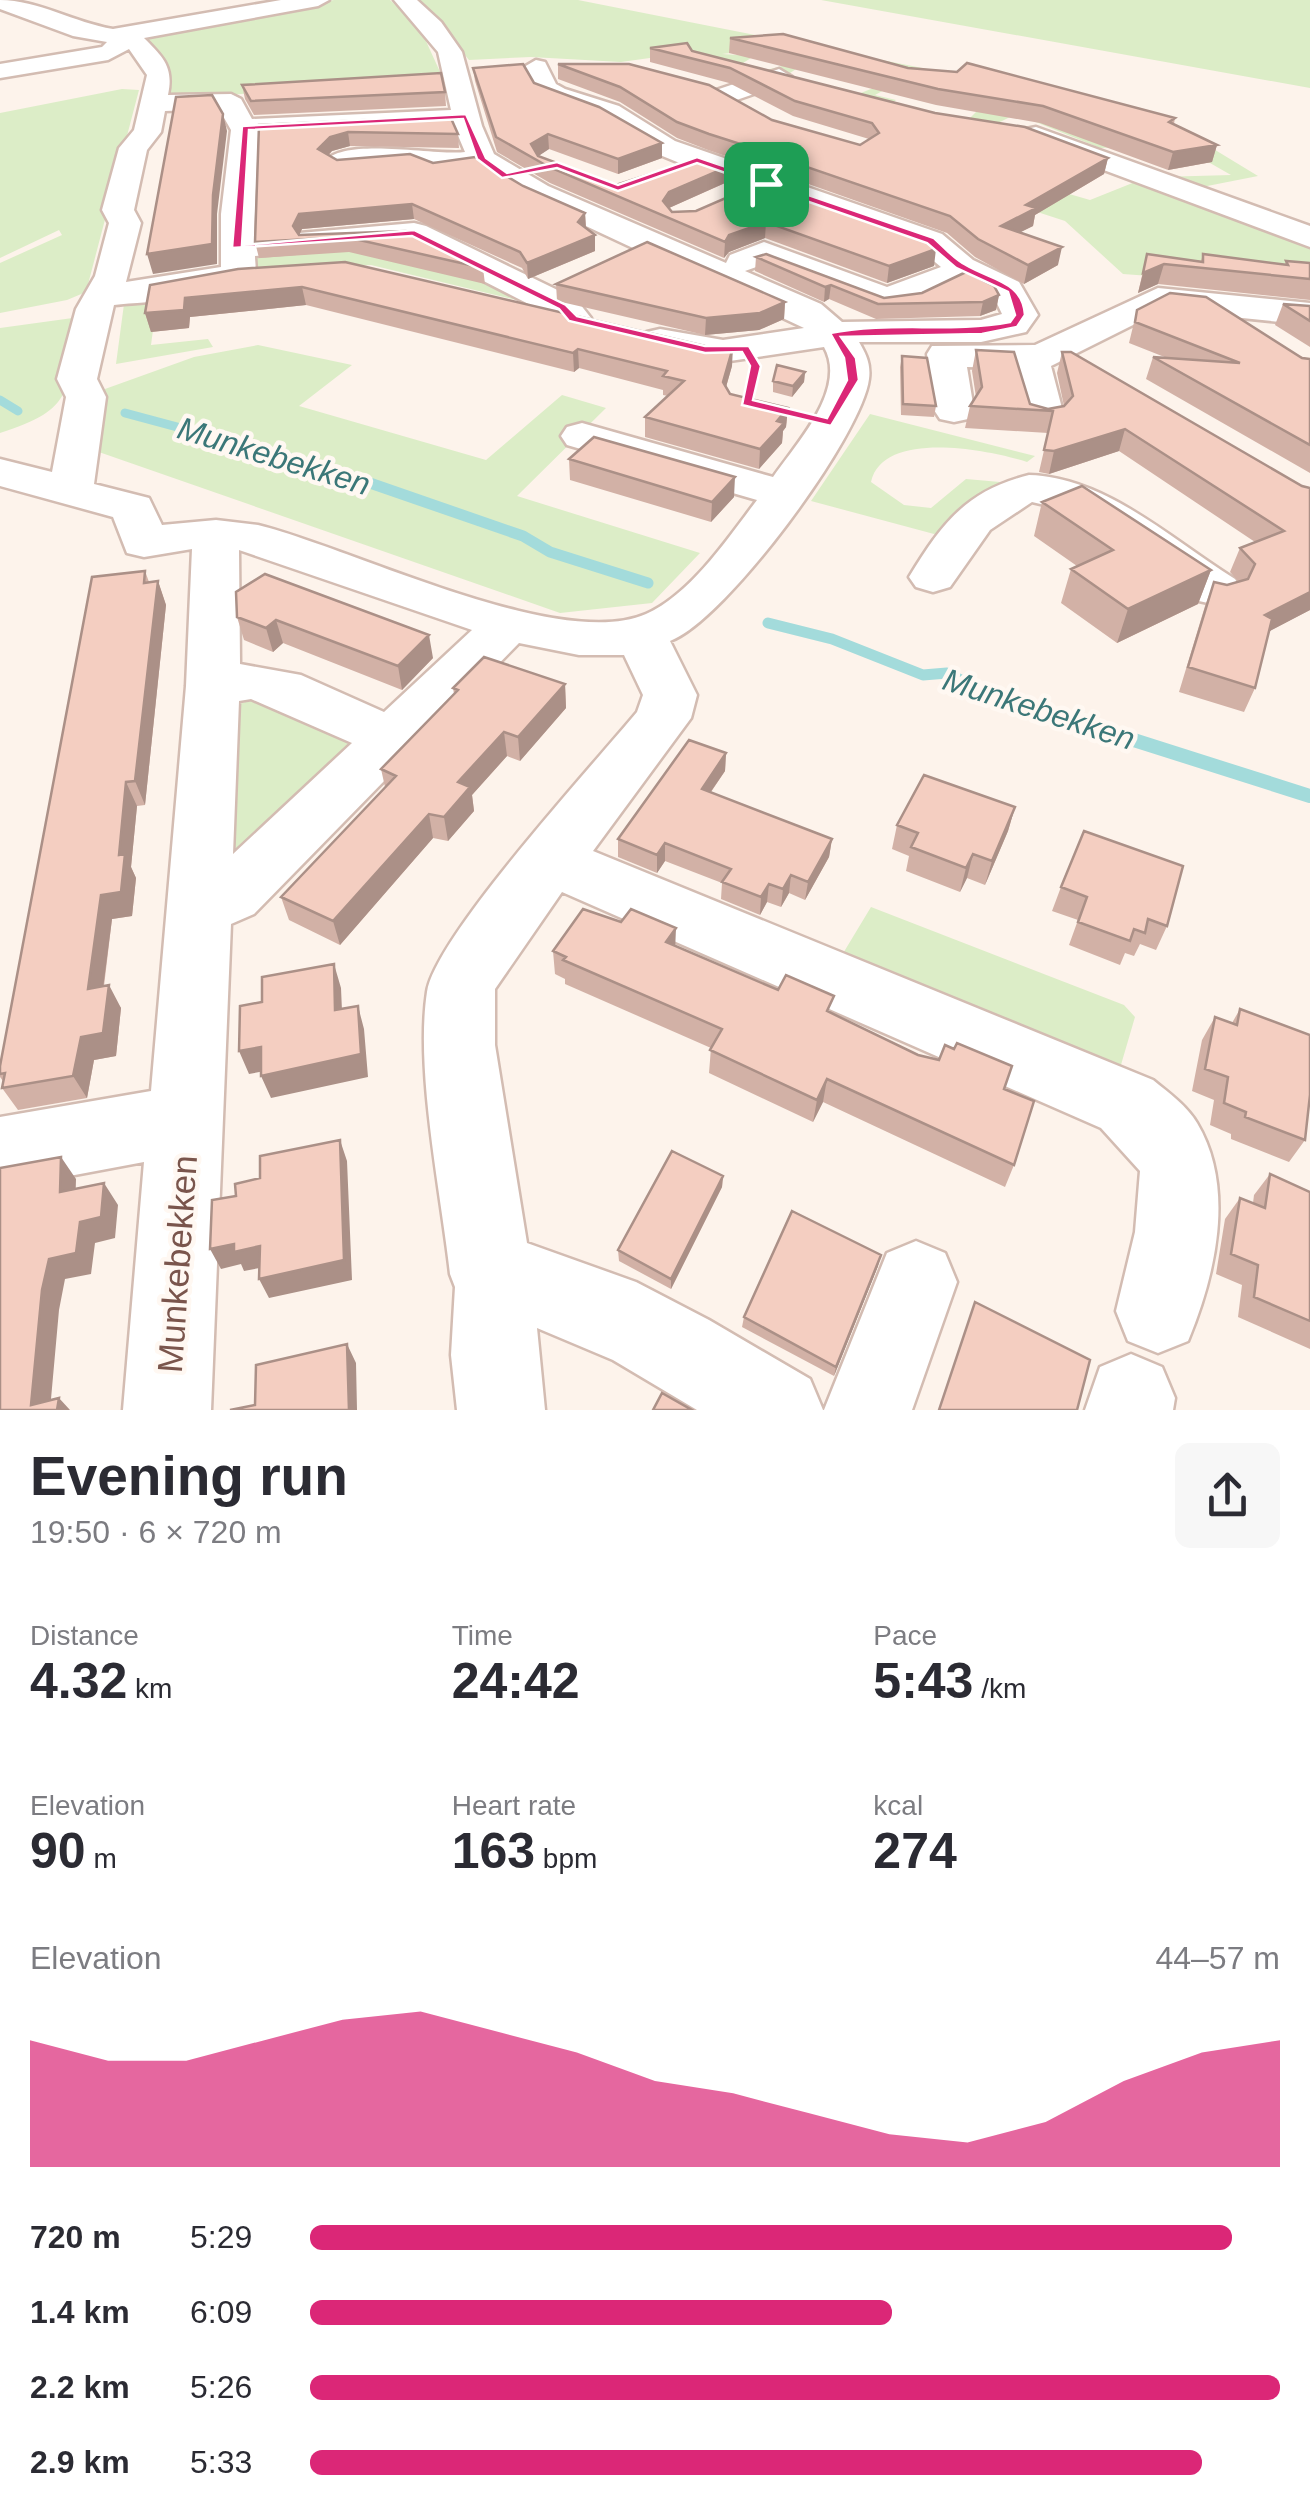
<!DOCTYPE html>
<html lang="en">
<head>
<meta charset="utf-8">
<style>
	:root { --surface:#fff; --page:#f7f7f7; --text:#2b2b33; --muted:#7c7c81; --accent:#db2777 }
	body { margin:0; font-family:Helvetica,sans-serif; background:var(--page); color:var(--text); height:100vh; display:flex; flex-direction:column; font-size:38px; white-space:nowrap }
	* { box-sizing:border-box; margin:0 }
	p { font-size:32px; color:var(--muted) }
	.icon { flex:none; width:55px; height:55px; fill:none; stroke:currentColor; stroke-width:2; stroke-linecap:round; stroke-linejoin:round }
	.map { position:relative; height:1410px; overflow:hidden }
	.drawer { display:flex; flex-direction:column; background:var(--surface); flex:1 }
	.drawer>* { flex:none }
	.pin { position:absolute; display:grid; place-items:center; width:85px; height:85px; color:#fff; margin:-42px; border-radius:20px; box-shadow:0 5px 15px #0006 }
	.round { display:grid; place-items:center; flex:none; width:105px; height:105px; border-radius:15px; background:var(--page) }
	.overview { display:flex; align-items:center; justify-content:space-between; height:170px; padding:0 30px }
	h1 { font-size:55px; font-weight:600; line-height:75px }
	.stats { display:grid; grid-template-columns:repeat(3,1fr); gap:15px; height:170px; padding:10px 30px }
	.stats div { display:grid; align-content:center }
	.stats b { font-size:50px; font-weight:600 }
	.stats small { font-size:28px; font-weight:400 }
	.stats p { font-size:28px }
	.chart { height:280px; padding:20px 30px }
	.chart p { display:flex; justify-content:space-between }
	.chart svg { width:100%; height:180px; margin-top:10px; fill:var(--accent); opacity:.7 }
	ul { padding:0 30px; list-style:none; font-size:32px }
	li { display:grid; grid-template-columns:160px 120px 1fr; align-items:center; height:75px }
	li i { height:25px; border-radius:12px; background:var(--accent) }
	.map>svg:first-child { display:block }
</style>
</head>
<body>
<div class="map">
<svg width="1310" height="1410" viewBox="0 0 1310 1410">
	<rect width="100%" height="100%" fill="#fdf3eb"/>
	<path fill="#dcedc7" d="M334,0h56l30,28 21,46 -280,28 -21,-63 4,-4z
		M420,0h158l430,85 199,60 51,31 -66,13 -33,-12 72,-2 -21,-12 -92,-16 -18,1 -84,-34 -18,9 -28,-5 8,-8 -77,-29 -26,14 21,5 -5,4 -35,-9 32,-13 -86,-17 -15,10 -25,-4 48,-12 -53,-9 -35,4 32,2 -14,9 -47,-13 -72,10 -90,-5 -62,3z
		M821,0h489v88z
		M122,89l17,1 -53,202 -19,8 -67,13v-50l62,-28 -3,-5 -59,28v-145z
		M853,152l192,35 45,13 55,-22 165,64v28l-92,11 -95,-7 -58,-53z
		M405,232l128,72 -162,-39 -125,6 2,-26z
		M157,300l-6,45 57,-6 5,8 -97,17 8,-60z
		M80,317c-13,72 -3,92 -80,116v-105z
		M258,345l94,20 -53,41 187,54 76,-65 44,13 -89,88 183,57 -48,50 -92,10 -464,-162 9,-62 89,-32z
		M870,414l165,42 -8,6c-38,-12 -144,-33 -156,20l33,23 27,3 35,-29 34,3 -50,49 -16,3 -123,-33z
		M262,696l104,38 -132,131 -13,-142 10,-16z
		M871,907l253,98 11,12 -17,58 -279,-115z"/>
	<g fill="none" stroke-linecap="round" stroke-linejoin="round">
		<path stroke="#a3dbdb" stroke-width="9" d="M0,400l18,11
			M125,413l198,53"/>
		<path stroke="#a3dbdb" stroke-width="11" d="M315,464l208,72 27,16 98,31
			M768,623l64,16 91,36 24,-2 39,20 55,18"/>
		<path stroke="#a3dbdb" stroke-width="14" d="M1033,708l277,88"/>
		<g stroke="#d3bcb2" stroke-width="5">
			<path id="minor" d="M0,0c38,0 75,23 113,29l168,-29h48l-11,6 -174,32c19,19 30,29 24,57l63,-1 10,5 11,20 199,-9 -13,-58 -44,-52h23l24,22 21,30 20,74 12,28 54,32 178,77 4,-8 34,-13 123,45 54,-20 -23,-19 -231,-82 -32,-13 -54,-35 -54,-17 -11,-8 -12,-26 12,-7 9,2 11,22 9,5 54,17 56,35 267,93 31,26 46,22 19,33 -12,17 -45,10h-122c7,12 12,22 10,37 -7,57 -144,242 -199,262l27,54 -6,23 -98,133 560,229c16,13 34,26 44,43 39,65 18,153 -9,218l-30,12 -30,-12 -12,-30 19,-79 5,-61 -39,-43 -539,-236 -67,97v56l32,198 109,39 73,38 101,59 13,31h-126l-84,-50 -76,-32 8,82h-88l-6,-55 4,-68 -5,-13c-9,-81 -35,-204 -23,-282 8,-55 167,-228 210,-280l6,-17 -19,-40h-45l-60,-12 -265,271 -23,10 -20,486h-88l21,-248 -144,27v-72l151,-26 35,-405 6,-137 -48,8 -17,-4 -14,-36 -113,-31v-27l52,13 14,-75 -9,-18 19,-70 19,-33 14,-53 -7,-13 17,-62 15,-18 13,-55 -18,-26 -21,11 -108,18v-14l102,-17 5,-5 -34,-6 -73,-27zM219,109l12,21 -10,84v53l-95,15 15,-59 -7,-13 13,-60 14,-18 4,-21zM454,126l11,26c-29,4 -121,-16 -141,10l15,9 73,-6 22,9 43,-6 49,30 278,130 -81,12 -63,-11 -13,3 -6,8 6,8 76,14 101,-15c24,42 -28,97 -51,130l-191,-54 -15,4 -6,9 6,9 190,55c-29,38 -66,94 -111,114 -87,38 -294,-66 -388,-89l-42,-5 -54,5 -13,-27 -55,-14 12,-87 -9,-18 17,-74c35,-4 110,-5 137,-25 7,-6 4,-16 4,-24l154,-13 141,72 10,11h26l5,-8 -15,-19 -150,-73 -12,-3 -160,14 4,-101zM765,264l118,45 35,-5 46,-22 30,15 8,17 -21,6 -139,2 -21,-18 -76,-33zM239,550l233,80 -88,82 -83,-37 -61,-11zM251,699l101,44 -119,111 6,-153z
				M779,69l13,8 -4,5 -63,22 -13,-8 4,-6z
				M1036,127l274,99v21l-284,-106 -4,-6 4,-6z
				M1158,288l152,15v22l-147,-15 -112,56 13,50 -6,9 -15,3 -15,-3 -16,-57 -45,-1 7,43 -6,9 -14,3 -14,-3 -6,-9 -7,-56 5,-8 103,-1z
				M1029,475c77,2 143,65 206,104l7,11 -7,11 -18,4 -18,-4 -133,-91 -34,-8 -42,28 -40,57 -17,5 -17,-5 -7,-10c33,-54 57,-86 120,-102z
				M916,1241l29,12 12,29 -45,128h-88l63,-157z
				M1131,1354l31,13 13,31 -2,12h-88l15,-43z"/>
		</g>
		<use href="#minor" fill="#fff" fill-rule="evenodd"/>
	</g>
	<path fill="#d2b1a6" d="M730,38l178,30 267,50 -1,6 43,21 -5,17 -44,8 -128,-47 -104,-18 -207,-52z
		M650,48l42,3 416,107 -4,16 -69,41 -2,11 -13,6 38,33 -34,19 -49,-27 -28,-24 -150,-53 1,-11 -3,-5 -13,-3 -21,7 -53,-18 -31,-12 -57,-36 -62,-23v-15l214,56 88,25 9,-6 -76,-23 -64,-33 -79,-21z
		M473,68l61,15 128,60v15l-44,16 -69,-25 -11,7 78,29 109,-2 -56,25 3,4 24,-1 69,-30 169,85 -47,17 -122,-45 -36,14 -5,6 -174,-75 -53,-31 -22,-71z
		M242,85l203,7 1,14 -192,9 -9,-16z
		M259,125l199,9 1,14 -109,-2 -18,5 -3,4 8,5 96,3 90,23 62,27 1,15 9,23 -67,28 -6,-11 -108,-49 -112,10 -3,6 107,-4 77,37 2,16 -136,-32 -90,6 -4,-16z
		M1147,254l54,7 2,-7 82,11 1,-4 24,2v37l-152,-16 -20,9z
		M756,257l128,41 115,-3 -3,15 -16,6 -104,3 -47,-20 -5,3 -69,-31z
		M238,269l494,97 -6,21 4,7 58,14 -2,19 -3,4 -1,12 -23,26 -114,-32v-20l23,-21 -5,-1v-5l-84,-22 -5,4 -268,-67 -116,12 -1,11 -38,4 -6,-19z
		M556,284l229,18 -1,17 -25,11 -54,5 -148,-34z
		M1283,304l27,2v41l-35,-22z
		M1137,310l173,49v114l-164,-94 7,-22 14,1 -38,-15z
		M976,350l54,54 18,5 16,-3 -7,-33 5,-21 240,134 8,2v122l-41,21 -14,57 -11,24 -65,-20 26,-86 9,-24 13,3 12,-3 -9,-10 10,-24 15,-6 -136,-91 -70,23 -10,-2 9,-39 -83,-5 5,-22 6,-9 -4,-26z
		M902,356l34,50 -2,11 -33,-2 -1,-48z
		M805,372l-1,10 -12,15 -19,-5v-11z
		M569,459l165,38 -23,25 -141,-42z
		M1042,502l169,68 -13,34 -81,39 -56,-40 10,-34 6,-3 -43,-30z
		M145,571l4,11 9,-1 8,24 -21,200 -8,1 -6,61 5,11 -4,38 -20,3 -8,67 17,22 -5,48 -22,4 -7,38 -69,12 -16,-22 1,-7 -3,-4v-11z
		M236,592l197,66 -31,32 -119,-47 -10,9 -29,-12 -7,-23z
		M565,684l1,24 -46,53 -13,-5 -35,39 2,16 -26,30 -15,-3 -93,107 -51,-25 -8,-23 104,-110 -4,-18 73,-75 -1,-6z
		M726,753l-1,18 -14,21 121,47 -3,18 -24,43 -16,-7 -8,14 -14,-5 -7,13 -39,-16 1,-16 -57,-22 -8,12 -39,-16v-18z
		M1015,807l-7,24 -23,54 -18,-7 -7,14 -54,-21 3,-15 -17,-7 5,-24z
		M1061,887l106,39 -11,24 -16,-6 -6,12 -9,-3 -5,12 -51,-20 9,-25 -26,-9z
		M621,922l210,91 87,42 86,34 10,76 -9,22 -182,-85 -10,20 -104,-49 2,-25 -146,-64v-5l-10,-5 -2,-23z
		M1240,1009l65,131 -16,22 -58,-23v-5l-21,-9 4,-25 -22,-9 10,-51 13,-23 17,6z
		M1270,1174l40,18v157l-72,-32 4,-32 -26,-11 9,-55 15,-21 13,5 1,-8z
		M723,1176l-1,11 -51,102 -52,-28 -1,-11z
		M878,1266l-44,110 -92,-49 2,-10z"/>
	<path fill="#ab9087" d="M223,114l4,17 -10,83v50l-64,10 -6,-20 66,-59z
		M348,132l2,14 -18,5 -12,12 -2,-14 12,-12z
		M548,134l1,15 -15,10 -3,-15z
		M662,143v15l-44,16v-15z
		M783,145l-1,16 -21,7 1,-17z
		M1217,145l-5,17 -44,8 5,-18z
		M1108,158l-4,16 -69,41 -2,11 -36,18 4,-18 25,-21z
		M725,168v15l-56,25 -6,9v-16l6,-9z
		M412,204l2,15 -112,10 -6,13 -3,-16 6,-12z
		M585,213l1,16 -8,-7z
		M766,222l-1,16 -36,14 -5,6 1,-16 4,-7z
		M595,235v16l-67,28 -1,-16z
		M1062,247l-4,18 -34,19 4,-19z
		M936,249l-2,17 -47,17 2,-17z
		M1164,264l-6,20 -20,9 5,-20z
		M831,285l-2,14 -5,3 1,-15z
		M302,287l4,18 -116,12 -1,11 -38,4 -6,-19 40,-15z
		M999,295l-3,15 -16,6 3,-14z
		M785,302l-1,17 -25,11 -54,5 1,-17z
		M733,347l-1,19 -10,35 1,-19z
		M578,349l1,19 -5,4 -1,-19z
		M805,372l-1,10 -12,15 1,-11z
		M788,408l-2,19 -3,4 -1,12 -23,26 1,-20 17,-28z
		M1125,429l-6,22 -70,23 5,-23z
		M735,477l-1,20 -23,25 1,-20z
		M1211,570l-13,34 -81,39 11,-34z
		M158,581l8,24 -21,200 -10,-24z
		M1310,592v18l-55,29 10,-24z
		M276,620l7,23 -10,9 -7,-24z
		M429,635l4,23 -31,32 -4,-24z
		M565,684l1,24 -46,53 -2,-24z
		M504,732l3,24 -35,39 2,16 -26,30 -4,-24 14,-35z
		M726,753l-1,18 -24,35 1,-17z
		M126,782l11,24 -6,61 5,11 -4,38 -20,3 -12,93 -12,-23 13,-94 18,-40z
		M1015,807l-7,24 -23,54 7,-24z
		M429,814l4,24 -93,107 -7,-24z
		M832,839l-3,18 -24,43 3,-18z
		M665,843v18l-8,12v-18z
		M973,854l-6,24 -7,14 6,-24z
		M791,875l-2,18 -8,14 2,-18z
		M769,884l-2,18 -7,13 1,-18z
		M676,928l-1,24 -9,-10z
		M334,964l7,24 2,46 -8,-24z
		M109,985l12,23 -5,48 -22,4 -7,38 -14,-22 8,-39z
		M358,1006l6,23 4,48 -97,21 -10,-22z
		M261,1047l9,23 -21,4 -10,-23z
		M827,1079l-4,23 -10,20 4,-22z
		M340,1140l7,21 5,119 -83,18 -10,-19z
		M61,1157l15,22 -1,34 -15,-21z
		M723,1176l-1,11 -51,102v-10z
		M104,1183l14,22 -3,33 -20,5 -4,31 -26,5 -6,31 -9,100 -19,-5 11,-115 7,-31 31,-37z
		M234,1244l26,2 10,20 -26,5 -3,-7 -20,5 -11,-20z
		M881,1255l-3,11 -44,110 2,-9z
		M347,1344l9,19 1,47h-8z
		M59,1398l11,12h-13z"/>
	<path fill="#f4cec1" stroke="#ab9087" stroke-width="2.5" d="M783,34l125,34 49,4 10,-9 208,55 -6,4 48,23 -44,7 -130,-46 -105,-17 -208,-51z
		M687,43l5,8 243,62 90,14 83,31 -82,47 10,3 -35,18 61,21 -34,18 -50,-26 -28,-23 -152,-52 5,-6 -7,-10 -13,-3 -21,6 -53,-17 -32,-12 -57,-35 -62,-23h71l80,21 63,35 88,25 19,-12 -7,-10 -77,-22 -65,-33 -80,-20z
		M523,64l11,19 65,24 63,36 -44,16 -70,-25 -17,10 7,12 78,29 81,-26 28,9 -56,24 -6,9 9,11 24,-1 69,-30 154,54 17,14 -47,17 -123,-44 -37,13 -4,7 -176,-75 -53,-30 -23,-69z
		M441,73l4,19 -194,9 -9,-16z
		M212,95l11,19 -10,81 -1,49 -65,10 29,-157z
		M450,116l8,18 -110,-2 -18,5 -12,12 19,11 73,-6 23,9 42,-6 48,29 62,27 -7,9 17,13 -68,28 -7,-11 -108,-48 -113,10 -6,12 6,9 107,-4 77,37 -137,-31 -91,5 4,-117z
		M647,242l138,60 -25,11 -54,5 -150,-34z
		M766,254l118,44 38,-5 44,-21 28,14 5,9 -16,7 -105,2 -47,-19 -6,2 -69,-30z
		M1147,254l56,8v-8l85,11 -2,-4 24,2v16l-146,-15 -21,9z
		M345,262l360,84 28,1 -10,35 7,12 58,14 -11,13 7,2 -24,26 -115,-32 39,-36 -21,-5 4,-5 -89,-22 -5,4 -271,-66 -117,11 -1,12 -39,3 5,-28 88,-16z
		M1170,293l36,4 96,61 8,1v86l-157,-88 87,6 -105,-41 2,-12z
		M1283,304l27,2v15z
		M976,350l38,2 16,52 18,5 16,-3 9,-10 -11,-44h9l231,134 8,2v104l-45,23 7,4 -17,69 -67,-21 26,-85 13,3 21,-6 7,-15 -15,-16 44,-17 -159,-102 -71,22 -10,-1 9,-39 -83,-5 12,-19z
		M902,356l25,2 9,48 -33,-2z
		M777,365l28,7 -12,14 -20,-5z
		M594,437l141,40 -23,25 -143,-43z
		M1082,486l129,84 -83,39 -57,-40 42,-19 -71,-48z
		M145,571l-1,12 14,-2 -23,200 -9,1 -7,73 6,-1 -4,38 -20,3 -13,94 21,-4 -6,48 -22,4 -8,39 -71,12 3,-15 -5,1v-8l92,-489z
		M265,574l164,61 -31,31 -122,-46 -10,8 -29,-11 -1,-25z
		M484,657l81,27 -47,53 -14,-5 -46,50 12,5 -26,30 -15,-3 -96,107 -52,-24 115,-121 -15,-7 77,-79 -5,-2z
		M689,740l37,13 -24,36 130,50 -24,43 -17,-7 -8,14 -14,-5 -8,13 -39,-15 9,-13 -66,-26 -8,12 -39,-16z
		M924,775l91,32 -23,54 -19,-7 -7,14 -55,-21 7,-14 -21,-8z
		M1084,831l99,35 -16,60 -19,-7 -3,14 -11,-4 -4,12 -52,-19 9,-25 -26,-10z
		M583,909l38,13 10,-13 45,19 -10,14 112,48 8,-15 48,21 -7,15 91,44 21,5 6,-15 9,4 3,-6 55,23 -8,23 30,12 -20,64 -187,-86 -10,21 -107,-50 12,-21 -159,-69 3,-3 -13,-6z
		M334,964l1,46 23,-4 3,48 -100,22v-29l-22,4 1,-45 22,-4v-25z
		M1240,1009l70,26v60l-5,45 -60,-23 1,-5 -22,-9 4,-26 -23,-8 10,-52 22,8z
		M340,1140l4,120 -85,19 1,-33 -26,6v-8l-24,5 2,-49 24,-4 -1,-12 25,-6v-22z
		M672,1151l51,25 -52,103 -53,-29z
		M61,1157l-1,35 44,-9 -3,34 -21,5 -4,31 -27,6 -7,31 -11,115 28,-7 -2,12h-57v-242z
		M1270,1174l40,18v129l-56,-24 4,-32 -27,-11 9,-56 25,10z
		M792,1211l89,44 -45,112 -92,-50z
		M975,1302l115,58 -13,50h-138z
		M347,1344l2,66h-119l25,-5 1,-40z
		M662,1393l30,17h-39z"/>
	<path fill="#db2777" stroke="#fff" stroke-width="2.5" fill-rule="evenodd" d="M466,114l20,44 21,15 50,-11 61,23 79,-28 237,81c10,9 20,21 32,27 25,15 57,16 59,50l-8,12 -35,7 -141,3 15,21 3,22 -28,46 -89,-21 8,-39 -8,-14 -37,1 -136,-32 -10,-12 -147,-73 -180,12 10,-122zM463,119l14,40 25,19 55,-10 61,23 79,-28 230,80 29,25 52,24 7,23 -5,7c-60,11 -121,-1 -180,11l14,25 3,22 -20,38 -74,-18 8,-34 -12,-20h-44l-128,-30 -11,-11 -152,-75 -172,15 7,-115z"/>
	<g text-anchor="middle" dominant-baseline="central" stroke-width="9" stroke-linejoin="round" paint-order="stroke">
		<g font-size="32" font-style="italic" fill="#3b7778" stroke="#fff8f2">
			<text transform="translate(274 456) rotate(17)">Munkebekken</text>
			<text transform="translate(1039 709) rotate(18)">Munkebekken</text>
		</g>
		<g font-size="35" fill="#7a554c" stroke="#fff8f2">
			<text transform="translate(177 1264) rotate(-86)">Munkebekken</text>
		</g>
	</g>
</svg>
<div class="pin" style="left:766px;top:184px;background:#1e9e55"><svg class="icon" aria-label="arrive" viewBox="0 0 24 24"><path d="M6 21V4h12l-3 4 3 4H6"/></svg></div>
</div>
<section class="drawer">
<div class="overview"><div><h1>Evening run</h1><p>19:50 · 6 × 720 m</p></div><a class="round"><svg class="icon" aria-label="share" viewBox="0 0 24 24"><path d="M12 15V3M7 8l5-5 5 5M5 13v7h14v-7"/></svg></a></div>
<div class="stats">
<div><p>Distance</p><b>4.32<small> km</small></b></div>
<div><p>Time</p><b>24:42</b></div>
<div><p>Pace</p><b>5:43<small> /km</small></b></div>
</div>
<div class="stats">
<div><p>Elevation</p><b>90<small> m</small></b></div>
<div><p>Heart rate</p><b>163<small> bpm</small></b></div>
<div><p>kcal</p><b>274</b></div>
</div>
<div class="chart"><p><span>Elevation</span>44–57 m</p>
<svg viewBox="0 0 160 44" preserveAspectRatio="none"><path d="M0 44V13L10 18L20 18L30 13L40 8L50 6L60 11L70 16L80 23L90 26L100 31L110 36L120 38L130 33L140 23L150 16L160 13V44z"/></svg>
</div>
<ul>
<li><b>720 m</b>5:29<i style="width:95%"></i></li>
<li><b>1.4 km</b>6:09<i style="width:60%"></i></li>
<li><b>2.2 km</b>5:26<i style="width:100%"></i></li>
<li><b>2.9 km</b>5:33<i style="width:92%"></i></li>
</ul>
</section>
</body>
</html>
